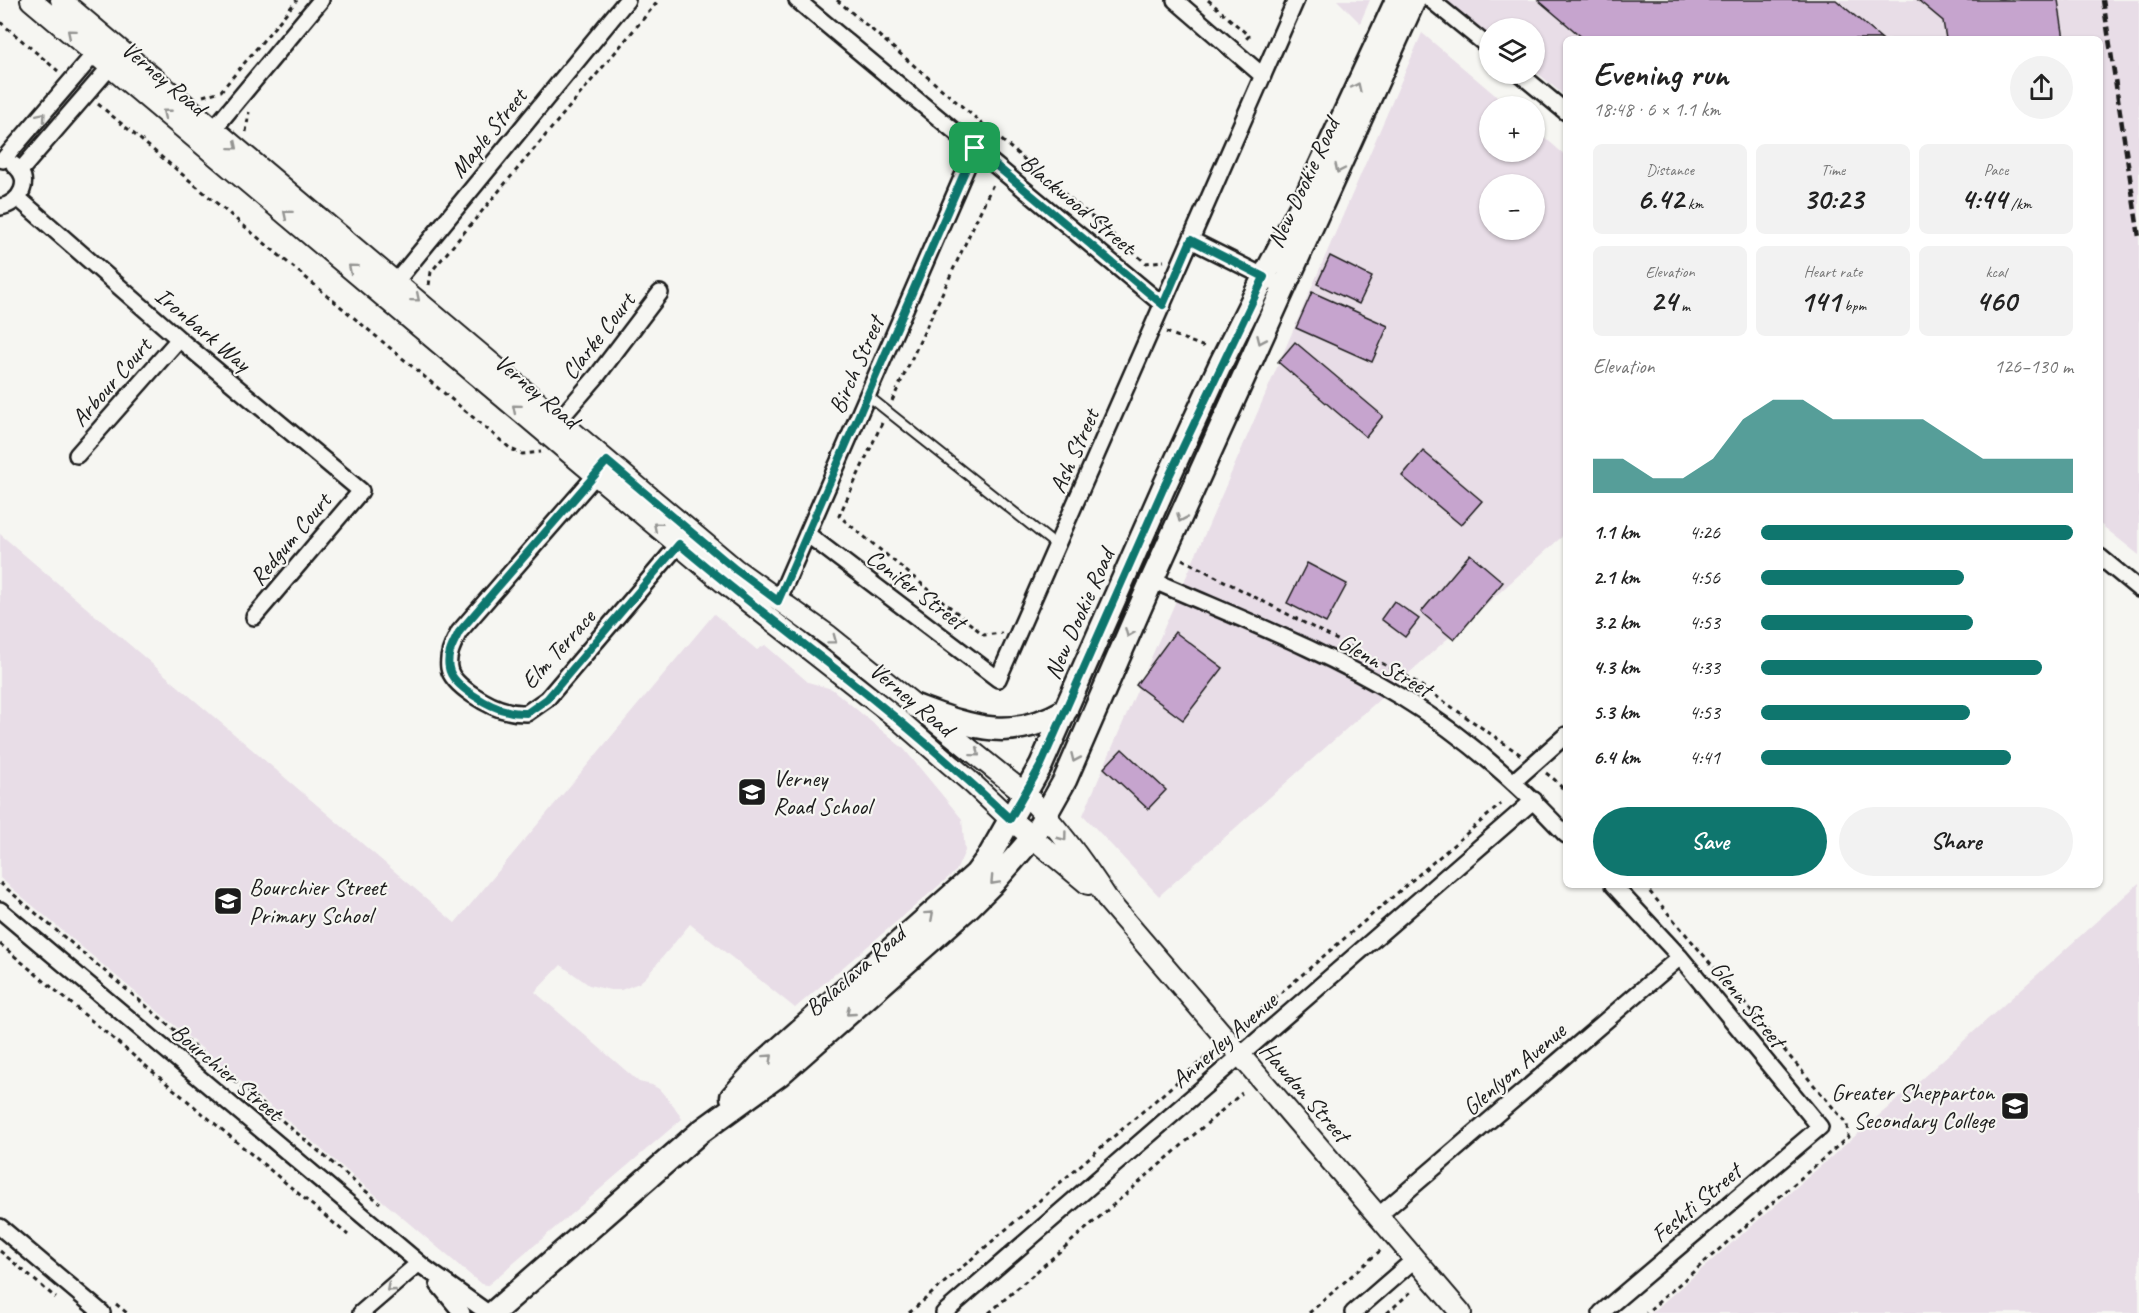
<!DOCTYPE html>
<html lang="en">
<head>
<meta charset="utf-8">
<style>
	:root { --surface:#fff; --page:#f2f2f2; --text:#222; --muted:#767676; --accent:#0f766e }
	body { margin:0; font-family:Caveat,sans-serif; background:var(--page); color:var(--text); height:100vh; display:flex; flex-direction:column; font-size:22px; white-space:nowrap }
	* { box-sizing:border-box; margin:0 }
	p { font-size:20px; color:var(--muted) }
	.icon { flex:none; width:33px; height:33px; fill:none; stroke:currentColor; stroke-width:2; stroke-linecap:round; stroke-linejoin:round }
	.map { position:relative; flex:1; overflow:hidden }
	.details { position:absolute; left:1563px; top:36px; width:540px; height:852px; display:flex; flex-direction:column; background:var(--surface); border-radius:9px; box-shadow:0 2px 4px #0004 }
	.details>* { flex:none }
	.buttons { position:absolute; left:1479px; top:18px; display:grid; gap:12px }
	.buttons a { display:grid; place-items:center; width:66px; height:66px; border-radius:50%; background:var(--surface); box-shadow:0 2px 4px #0004; font-size:30px }
	.pin { position:absolute; display:grid; place-items:center; width:51px; height:51px; color:#fff; margin:-26px; border-radius:12px; box-shadow:0 3px 9px #0006 }
	.round { display:grid; place-items:center; flex:none; width:63px; height:63px; border-radius:32px; background:var(--page) }
	.overview { display:flex; align-items:center; justify-content:space-between; height:102px; padding:0 30px }
	h1 { font-size:33px; font-weight:800; line-height:45px }
	.stats { display:grid; grid-template-columns:repeat(3,1fr); gap:9px; height:102px; padding:6px 30px }
	.stats div { display:grid; align-content:center; border-radius:9px; background:var(--page); text-align:center }
	.stats b { font-size:30px; font-weight:800 }
	.stats small { font-size:16px; font-weight:400 }
	.stats p { font-size:16px }
	.chart { height:168px; padding:12px 30px }
	.chart p { display:flex; justify-content:space-between }
	.chart svg { width:100%; height:108px; margin-top:6px; fill:var(--accent); opacity:.7 }
	.cta { display:flex; gap:12px; margin-top:auto; padding:12px 30px }
	.cta a { flex:1; height:69px; border-radius:36px; background:var(--accent); color:#fff; font-size:24px; font-weight:800; line-height:69px; text-align:center }
	.cta a+a { background:var(--page); color:var(--text) }
	ul { padding:0 30px; list-style:none; font-size:20px }
	li { display:grid; grid-template-columns:96px 72px 1fr; align-items:center; height:45px }
	li i { height:15px; border-radius:8px; background:var(--accent) }
	.map>svg:first-child { display:block }
</style>
</head>
<body>
<div class="map">
<svg width="2139" height="1313" viewBox="0 0 2139 1313">
	<rect width="100%" height="100%" fill="#f6f6f2"/>
	<filter id="ink" filterUnits="userSpaceOnUse"><feTurbulence type="fractalNoise" baseFrequency=".0167" numOctaves="2"/><feDisplacementMap in="SourceGraphic" scale="12" xChannelSelector="R" yChannelSelector="G"/><feConvolveMatrix kernelMatrix="1 2 1 2 8 2 1 2 1" color-interpolation-filters="sRGB"/></filter>
	<g filter="url(#ink)">
		<path fill="#e8dde7" fill-rule="evenodd" d="M1337,0h33l-10,23z
			M1445,0h694v555l-39,-31v-485h-534v58l-31,-26 -1,-43h-44l-1,7z
			M1422,33l86,73h-18v46h44l1,-23 31,27v377l-407,363 -76,-81zM1490,184h44v46h-44z
			M0,534l455,389 259,-309 43,36 8,-5 43,37 24,7 72,60 58,70 3,32 -9,20 -161,137 -105,-84 -44,53 -7,6 -18,7h-11l-21,-5 -28,-20 -26,27 104,90 13,3 7,4 15,17 8,13 -194,166 -7,-1 -481,-406z
			M2139,883v430h-488l277,-240z"/>
		<path fill="#c6a4ce" stroke="#1c1c1c" stroke-width="1.5" d="M1538,0h298l46,39h-298z
			M1918,0h140l6,39h-118l-3,-18z
			M1330,256l42,21 -13,27 -42,-20z
			M1312,292l76,34 -16,36 -76,-34z
			M1295,342l88,74 -17,21 -88,-75z
			M1423,451l59,50 -21,24 -59,-49z
			M1470,554l33,28 -49,58 -33,-28z
			M1307,563l40,21 -21,39 -39,-20z
			M1394,601l25,18 -14,18 -24,-18z
			M1175,632l48,36 -40,52 -47,-35z
			M1122,749l44,41 -18,19 -44,-41z"/>
		<g fill="none" stroke-linecap="round" stroke-linejoin="round">
			<g stroke="#1c1c1c" stroke-width="12">
				<path id="service" d="M867,395l190,151"/>
			</g>
			<g stroke="#1c1c1c" stroke-width="20">
				<path id="minor" d="M797,0l366,305
					M1175,0l88,76
					M1431,0l59,48
					M1520,74l46,38
					M208,136l113,-136
					M3,160l98,-114
					M20,171l96,-111
					M18,198l161,141 182,152 -107,126
					M0,207c21,-3 33,-28 14,-42
					M1191,240l94,47
					M389,290l238,-290
					M553,427l44,-51 63,-83
					M77,455l102,-116
					M602,468l-143,164c-5,11 -12,22 -10,36 3,18 42,40 59,43 6,2 13,2 19,2l20,-14 138,-162
					M807,534l191,145 298,-679
					M2100,557l39,32
					M1152,580c84,37 171,70 249,117 61,37 116,85 165,138
					M778,601l197,-453
					M1513,782l53,-47
					M0,910l425,358 63,45
					M1378,1216l302,-259
					M0,1227l102,86
					M438,1284l24,29
					M361,1313l58,-50
					M944,1313l590,-513
					M1353,1313l62,-54
					M1601,1313l219,-186 -140,-170 -67,-72"/>
			</g>
			<g stroke="#1c1c1c" stroke-width="24">
				<path id="tertiary" d="M31,0l692,582 176,138 75,65 36,34 78,65
					M61,0l674,569 94,67 195,157c34,33 61,71 86,110l351,410"/>
			</g>
			<g stroke="#1c1c1c" stroke-width="27">
				<path id="secondary" d="M915,706c57,21 94,37 151,4
					M732,1097l29,-32 215,-191 14,-19 51,-90 122,-276 58,-126 43,-86 41,-78 92,-199
					M493,1313l207,-181 80,-58 189,-167 24,-24 40,-46 32,-57 87,-200 262,-580"/>
			</g>
			<path stroke="#1c1c1c" stroke-width="3" stroke-dasharray="4.5 4.5" stroke-linecap="butt" d="M837,0l309,263 18,-2
				M1208,0l41,36 -4,4
				M0,22l58,49
				M203,96l18,-5 76,-91
				M98,104l413,345 11,5 19,-2
				M246,132l3,-20
				M429,285l2,-13 228,-272
				M1166,332l41,16
				M892,401l101,-217
				M882,423l-43,93 145,119 18,-2
				M1182,559l228,119 111,77
				M1546,773l9,7 11,12
				M0,883l380,320
				M1644,885l203,239 1,13 -202,176
				M0,944l348,291
				M1240,1028l261,-224
				M0,1251l56,47
				M116,1304l11,9
				M909,1313l305,-263
				M989,1313l253,-220
				M1309,1313l72,-63
				M1387,1313l26,-23"/>
			<use href="#service" stroke="#f6f6f2" stroke-width="8"/>
			<use href="#minor" stroke="#f6f6f2" stroke-width="15"/>
			<use href="#tertiary" stroke="#f6f6f2" stroke-width="20"/>
			<use href="#secondary" stroke="#f6f6f2" stroke-width="22"/>
			<path stroke="#1c1c1c" stroke-width="4.5" stroke-dasharray="9 4.5" stroke-linecap="butt" d="M2103,0l36,237"/>
		</g>
		<defs><path id="oneway-chevron" d="M-2-3.5L2.5 0L-2 3.5" fill="none" stroke-width="1.6" stroke-linecap="round" stroke-linejoin="round" transform="scale(1.5)"/></defs>
		<g stroke="#949492">
			<use href="#oneway-chevron" transform="translate(71 33) rotate(-140)"/>
			<use href="#oneway-chevron" transform="translate(1357 87) rotate(-65)"/>
			<use href="#oneway-chevron" transform="translate(166 113) rotate(-141)"/>
			<use href="#oneway-chevron" transform="translate(42 116) rotate(-49)"/>
			<use href="#oneway-chevron" transform="translate(234 146) rotate(40)"/>
			<use href="#oneway-chevron" transform="translate(1339 169) rotate(115)"/>
			<use href="#oneway-chevron" transform="translate(287 214) rotate(-140)"/>
			<use href="#oneway-chevron" transform="translate(352 268) rotate(-140)"/>
			<use href="#oneway-chevron" transform="translate(416 298) rotate(40)"/>
			<use href="#oneway-chevron" transform="translate(1261 340) rotate(114)"/>
			<use href="#oneway-chevron" transform="translate(516 408) rotate(-140)"/>
			<use href="#oneway-chevron" transform="translate(1181 518) rotate(114)"/>
			<use href="#oneway-chevron" transform="translate(657 526) rotate(-140)"/>
			<use href="#oneway-chevron" transform="translate(1129 633) rotate(113)"/>
			<use href="#oneway-chevron" transform="translate(833 640) rotate(37)"/>
			<use href="#oneway-chevron" transform="translate(976 753) rotate(40)"/>
			<use href="#oneway-chevron" transform="translate(1075 758) rotate(114)"/>
			<use href="#oneway-chevron" transform="translate(1063 837) rotate(53)"/>
			<use href="#oneway-chevron" transform="translate(994 881) rotate(133)"/>
			<use href="#oneway-chevron" transform="translate(930 915) rotate(-42)"/>
			<use href="#oneway-chevron" transform="translate(850 1012) rotate(139)"/>
			<use href="#oneway-chevron" transform="translate(769 1058) rotate(-42)"/>
			<use href="#oneway-chevron" transform="translate(390 1288) rotate(139)"/>
		</g>
	</g>
	<g fill="none" stroke-linecap="round" stroke-linejoin="round" filter="url(#ink)">
		<g stroke="#fff" stroke-width="12">
			<path id="route" d="M975,148l188,157 28,-65 73,37 -101,212 -122,276 -31,54c-56,-53 -116,-104 -177,-152 -52,-41 -104,-80 -154,-123l-132,155 -20,14c-6,0 -13,0 -19,-2 -17,-3 -56,-25 -59,-43 -3,-14 5,-25 10,-36l148,-171 128,108 43,32z"/>
		</g>
		<use href="#route" stroke="#0f766e" stroke-width="8"/>
	</g>
	<defs>
		<g id="school-square" transform="scale(1.5)"><rect x="-9" y="-9" width="18" height="18" rx="4" fill="#1c1c1c" stroke="#f6f6f2"/><path d="M0-5L7-2L0 1L-7-2ZM-4 1L0 2.5L4 1V4Q0 6-4 4Z" fill="#fff"/></g>
	</defs>
	<g fill-rule="evenodd">
		<use href="#school-square" x="752" y="792"/>
		<use href="#school-square" x="228" y="901"/>
		<use href="#school-square" x="2015" y="1106"/>
	</g>
	<g text-anchor="middle" dominant-baseline="central" stroke-width="4.5" stroke-linejoin="round" paint-order="stroke">
		<g font-size="24" fill="#1c1c1c" stroke="#f6f6f2">
			<text transform="translate(164 78) rotate(40)">Verney Road</text>
			<text transform="translate(488 133) rotate(-51)">Maple Street</text>
			<text transform="translate(1303 183) rotate(-65)">New Dookie Road</text>
			<text transform="translate(1078 204) rotate(40)">Blackwood Street</text>
			<text transform="translate(203 329) rotate(40)">Ironbark Way</text>
			<text transform="translate(598 336) rotate(-52)">Clarke Court</text>
			<text transform="translate(856 365) rotate(-66)">Birch Street</text>
			<text transform="translate(111 382) rotate(-49)">Arbour Court</text>
			<text transform="translate(537 391) rotate(40)">Verney Road</text>
			<text transform="translate(1074 451) rotate(-66)">Ash Street</text>
			<text transform="translate(290 539) rotate(-50)">Redgum Court</text>
			<text transform="translate(916 589) rotate(37)">Conifer Street</text>
			<text transform="translate(1079 614) rotate(-66)">New Dookie Road</text>
			<text transform="translate(558 649) rotate(-48)">Elm Terrace</text>
			<text transform="translate(1385 665) rotate(30)">Glenn Street</text>
			<text transform="translate(912 699) rotate(40)">Verney Road</text>
			<text transform="translate(855 971) rotate(-41)">Balaclava Road</text>
			<text transform="translate(1748 1004) rotate(51)">Glenn Street</text>
			<text transform="translate(1224 1040) rotate(-41)">Annerley Avenue</text>
			<text transform="translate(1514 1069) rotate(-41)">Glenlyon Avenue</text>
			<text transform="translate(227 1072) rotate(40)">Bourchier Street</text>
			<text transform="translate(1305 1092) rotate(49)">Hawdon Street</text>
			<text transform="translate(1696 1203) rotate(-40)">Feshti Street</text>
		</g>
		<g font-size="24" fill="#1c1c1c" stroke="#f6f6f2" text-anchor="start">
			<text x="773" y="778">Verney<tspan x="773" dy="28">Road School</tspan></text>
			<text x="249" y="887">Bourchier Street<tspan x="249" dy="28">Primary School</tspan></text>
			<text x="1994" y="1092" text-anchor="end">Greater Shepparton<tspan x="1994" dy="28">Secondary College</tspan></text>
		</g>
	</g>
</svg>
<div class="buttons">
<a><svg class="icon" aria-label="layers" viewBox="0 0 24 24"><path d="M12 4l9 5-9 5-9-5zM3 14l9 5 9-5"/></svg></a>
<a>+</a>
<a>−</a>
</div>
<div class="pin" style="left:975px;top:148px;background:#1e9e55"><svg class="icon" aria-label="arrive" viewBox="0 0 24 24"><path d="M6 21V4h12l-3 4 3 4H6"/></svg></div>
<section class="details">
<div class="overview"><div><h1>Evening run</h1><p>18:48 · 6 × 1.1 km</p></div><a class="round"><svg class="icon" aria-label="share" viewBox="0 0 24 24"><path d="M12 15V3M7 8l5-5 5 5M5 13v7h14v-7"/></svg></a></div>
<div class="stats">
<div><p>Distance</p><b>6.42<small> km</small></b></div>
<div><p>Time</p><b>30:23</b></div>
<div><p>Pace</p><b>4:44<small> /km</small></b></div>
</div>
<div class="stats">
<div><p>Elevation</p><b>24<small> m</small></b></div>
<div><p>Heart rate</p><b>141<small> bpm</small></b></div>
<div><p>kcal</p><b>460</b></div>
</div>
<div class="chart"><p><span>Elevation</span>126–130 m</p>
<svg viewBox="0 0 160 44" preserveAspectRatio="none"><path d="M0 44V30L10 30L20 38L30 38L40 30L50 14L60 6L70 6L80 14L90 14L100 14L110 14L120 22L130 30L140 30L150 30L160 30V44z"/></svg>
</div>
<ul>
<li><b>1.1 km</b>4:26<i style="width:100%"></i></li>
<li><b>2.1 km</b>4:56<i style="width:65%"></i></li>
<li><b>3.2 km</b>4:53<i style="width:68%"></i></li>
<li><b>4.3 km</b>4:33<i style="width:90%"></i></li>
<li><b>5.3 km</b>4:53<i style="width:67%"></i></li>
<li><b>6.4 km</b>4:41<i style="width:80%"></i></li>
</ul>
<div class="cta"><a>Save</a><a>Share</a></div>
</section>
</div>
</body>
</html>
